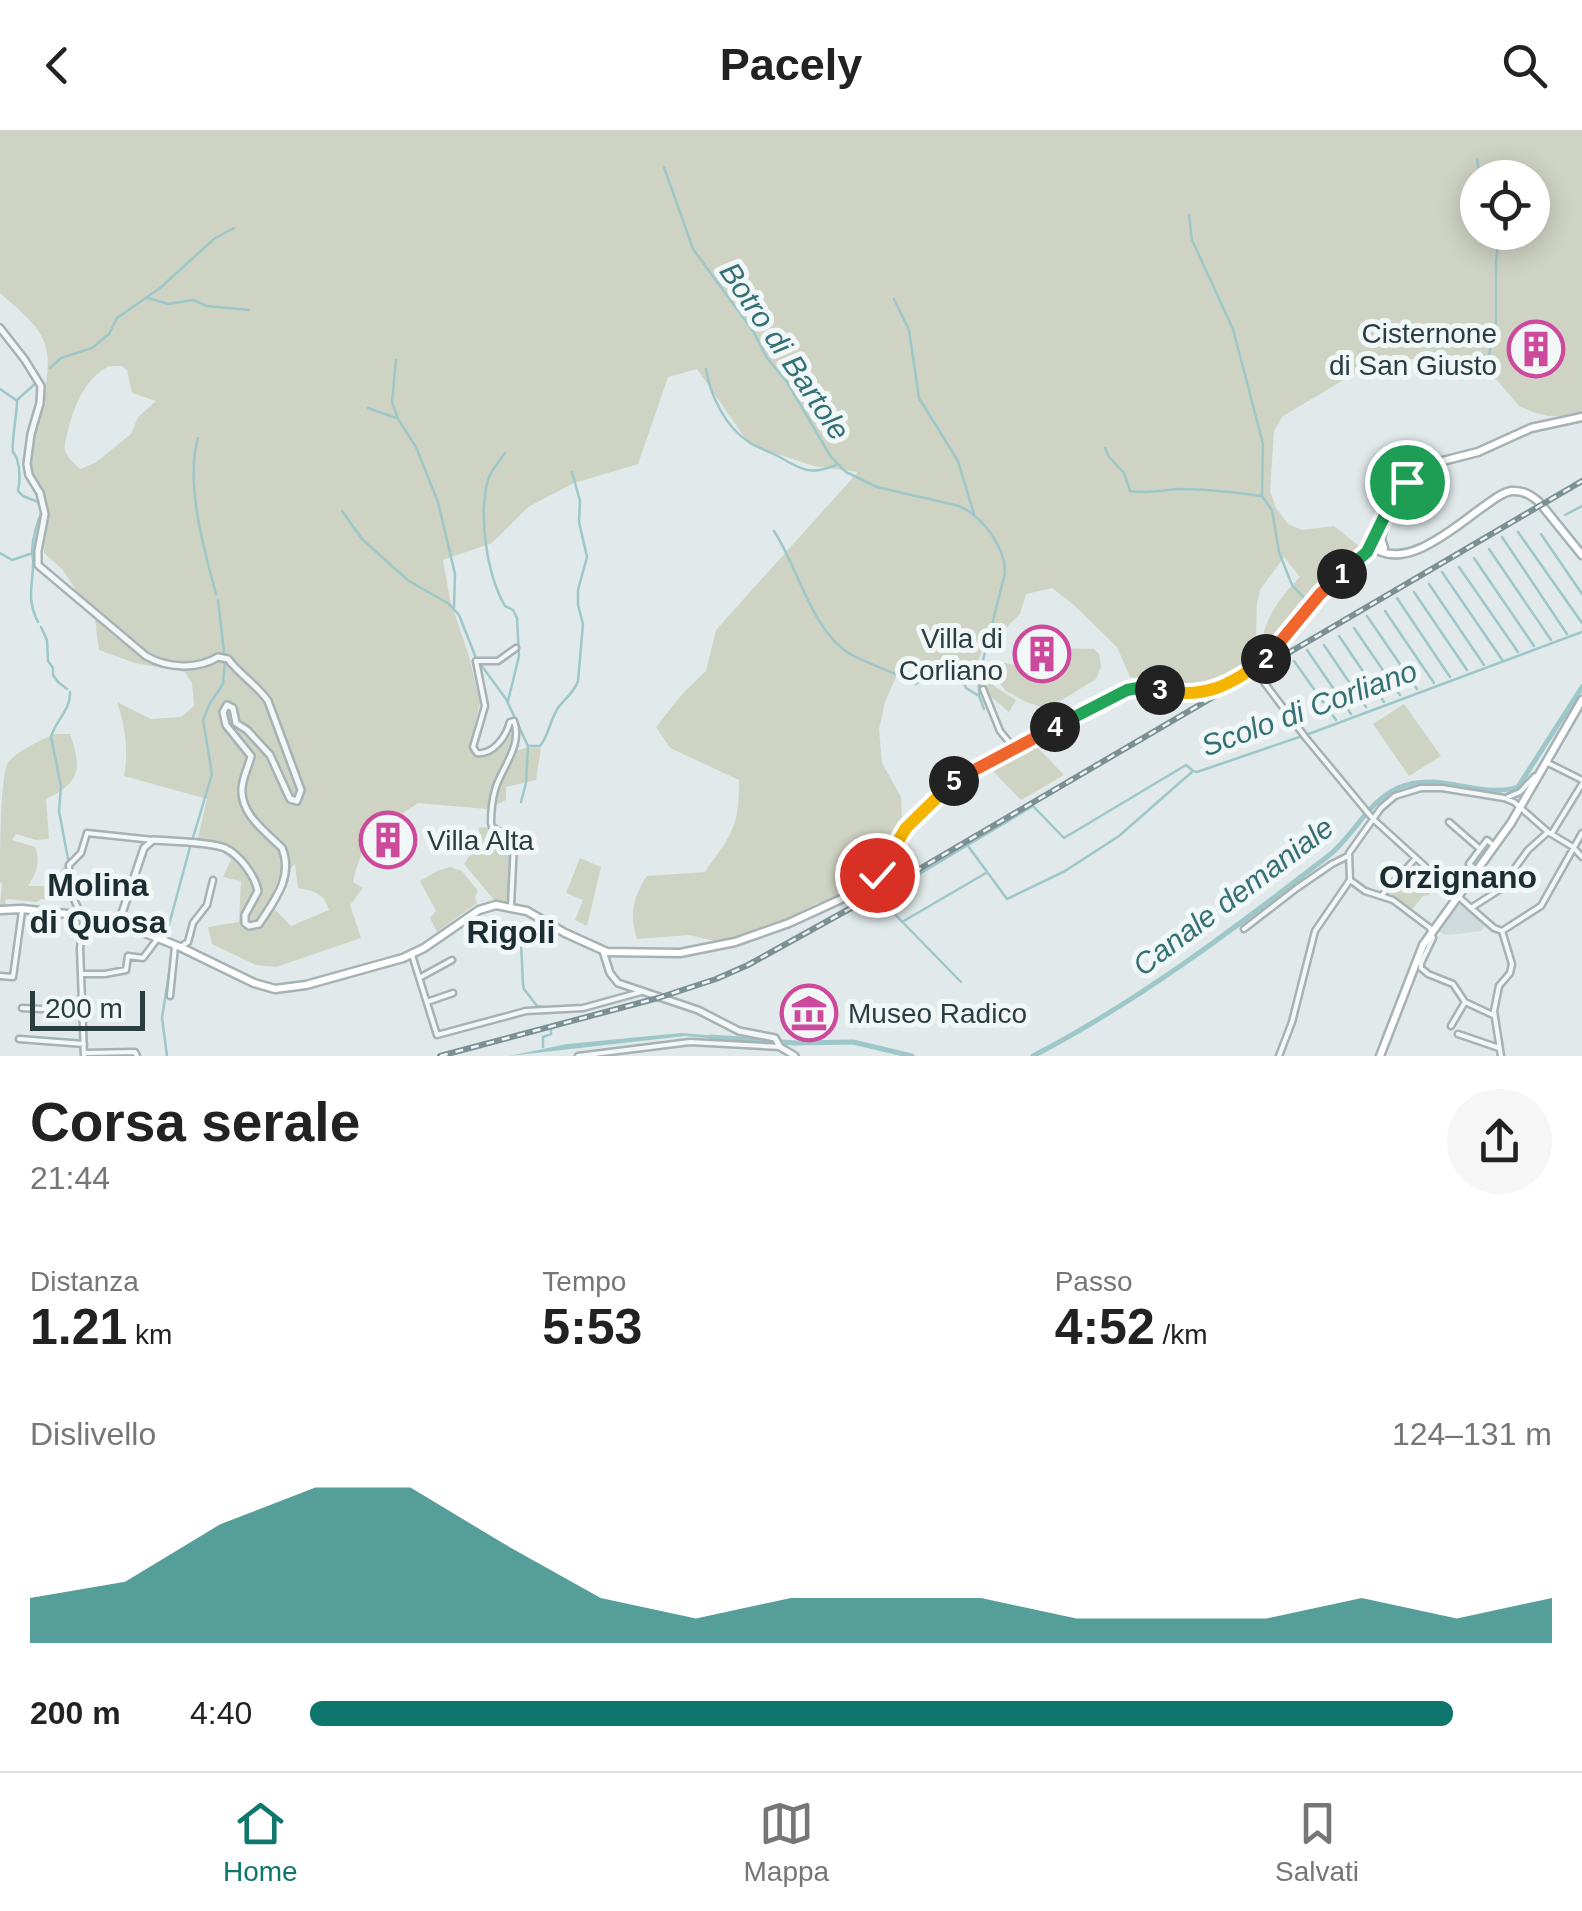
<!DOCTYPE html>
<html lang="it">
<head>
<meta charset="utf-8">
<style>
	:root { --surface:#fff; --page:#f6f6f6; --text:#222; --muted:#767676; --line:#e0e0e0; --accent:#0f766e }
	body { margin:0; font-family:Helvetica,sans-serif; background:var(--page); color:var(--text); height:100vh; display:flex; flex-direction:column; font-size:38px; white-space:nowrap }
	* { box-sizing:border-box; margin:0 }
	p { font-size:32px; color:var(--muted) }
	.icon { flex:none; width:55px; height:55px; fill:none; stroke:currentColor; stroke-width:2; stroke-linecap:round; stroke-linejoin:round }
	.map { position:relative; height:926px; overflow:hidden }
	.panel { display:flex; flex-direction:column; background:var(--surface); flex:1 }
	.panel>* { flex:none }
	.controls { position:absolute; left:1460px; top:30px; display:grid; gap:20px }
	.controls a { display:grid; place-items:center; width:90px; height:90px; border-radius:50%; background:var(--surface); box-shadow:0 5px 25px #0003; font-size:50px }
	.scale { position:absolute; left:30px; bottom:25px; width:115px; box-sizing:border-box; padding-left:10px; border:5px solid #2a3e41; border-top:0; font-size:28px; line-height:35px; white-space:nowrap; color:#2a3e41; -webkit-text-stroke:8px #f1f6f7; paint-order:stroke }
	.pin { position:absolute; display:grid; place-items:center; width:85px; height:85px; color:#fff; margin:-42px; border:5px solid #fff; border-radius:50%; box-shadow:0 2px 10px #0007 }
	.km { position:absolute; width:50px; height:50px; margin:-25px; border-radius:50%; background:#222; color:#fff; font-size:28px; line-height:50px; text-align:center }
	.round { display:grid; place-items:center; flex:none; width:105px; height:105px; border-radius:52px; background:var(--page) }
	.head { display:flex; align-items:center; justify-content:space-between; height:170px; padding:0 30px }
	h1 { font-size:55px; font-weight:800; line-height:75px }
	.stats { display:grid; grid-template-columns:repeat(3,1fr); gap:15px; height:170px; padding:10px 30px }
	.stats div { display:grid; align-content:center }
	.stats b { font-size:50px; font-weight:800 }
	.stats small { font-size:28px; font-weight:400 }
	.stats p { font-size:28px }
	.chart { height:280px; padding:20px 30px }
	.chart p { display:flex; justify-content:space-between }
	.chart svg { width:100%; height:180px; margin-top:10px; fill:var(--accent); opacity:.7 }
	ul { padding:0 30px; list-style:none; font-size:32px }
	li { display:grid; grid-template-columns:160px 120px 1fr; align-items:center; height:75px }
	li i { height:25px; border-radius:12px; background:var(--accent) }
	header { display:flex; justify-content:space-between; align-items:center; height:130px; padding:0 30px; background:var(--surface); font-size:45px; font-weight:800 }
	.dock { display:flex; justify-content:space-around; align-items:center; height:140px; border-top:2px solid var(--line); background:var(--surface); font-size:28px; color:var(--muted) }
	.dock a { display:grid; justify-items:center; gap:5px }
	.dock .active { color:var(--accent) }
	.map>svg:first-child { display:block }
</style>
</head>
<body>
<header><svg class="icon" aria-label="back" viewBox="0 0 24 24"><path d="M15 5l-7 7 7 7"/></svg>Pacely<svg class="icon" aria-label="search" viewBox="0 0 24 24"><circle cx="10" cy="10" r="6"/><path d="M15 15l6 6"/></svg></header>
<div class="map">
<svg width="1582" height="926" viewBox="0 0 1582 926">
	<rect width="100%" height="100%" fill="#e1e9ea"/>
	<path fill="#cfdadc" d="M1459,771l27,23 -5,7 -31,4 -6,-1 -7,-5z"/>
	<path fill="#cfd3c3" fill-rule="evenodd" d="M0,0h1582v282l-14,4h-20l-15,-4 -14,-6 -22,-26 -37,-17 -36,-4 -47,1 -94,56 -9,15 -4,60 6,17 12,16 14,6 32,-4 26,21 -27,20 -6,15 -13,13 -36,48 -15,15c-6,-31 16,-60 37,-81l-16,-20 -24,33 -3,14 -2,56 -48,26 -24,3 -53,-12 -13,-30 -43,-42 -22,-17 -26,6 -6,20 -37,35 -5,12 16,25 22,14 -7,12 -38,-32 -8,-19h-60l-18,41 -6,27 3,34 19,34 1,28 -30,53 -23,16 -34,10 -27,16 -46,15 -27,6 -26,-6 -52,4c-8,-24 -4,-42 10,-63l58,-4c27,-38 34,-44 34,-92l-69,-32 -14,-21 27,-34 23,-22 10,-41 142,-158 -44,-6 -64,-21 -53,-76 -29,8 -30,87 -64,19 -46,24 -36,36 -49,17 7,40 19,56 11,47 -11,46 8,7c14,0 25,-11 32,-22l6,1 -6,18 16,-5h16l-5,32 -30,7v13l-19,9 -69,-6c-39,27 -53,30 -65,79l10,6 -13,17 11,33 -85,29 -20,-2 -44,-21 -4,-17 31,-5 2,-41 -18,-4 8,-18 -13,-10 -22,-3 11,-47 -83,-23c5,-24 1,-51 -7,-74l34,17 30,-2 13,-11 -2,-23 -7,-11 -50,-9 -36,-13 -4,-31 -33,-50 -18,-16c1,-19 8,-37 2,-55 -3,-9 -11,-18 -14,-28 -3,-10 2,-27 4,-38 5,-26 19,-69 7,-93 -9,-19 -28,-32 -43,-46zM1478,48h54v54h-54zM109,236h13l5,4 5,23 24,8 -18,16 -7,17 -36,29 -15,6c-5,-5 -13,-11 -15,-19 -1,-7 3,-18 4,-24 7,-24 17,-48 40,-60zM295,734l3,24c16,3 26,5 31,22l-38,16 -22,-23 9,-23z
		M1056,518l38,1 5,5 2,12 -5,13 -34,21 -21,7 -15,-5 -20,-11 -9,-11 -7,-17c12,-2 16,1 27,2 12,0 24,-2 36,-2z
		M1404,574l37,52 -32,20 -36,-52z
		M54,604h16c12,35 11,48 -24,65l3,40 -13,1 -20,-6 -4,6 23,7c6,17 1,26 -7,39h21l17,-22 1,35h-26l-4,3 -29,-3 -3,1 1,6h-6l2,-22 -2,-2c0,-26 0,-99 7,-118 10,-14 32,-22 47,-30z
		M1032,612l32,33 -43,25 -33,-34z
		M479,697l11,1 19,10 4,9 -4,56 -14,-2 -31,-37 14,-22z
		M580,728l21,9 -14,59 -12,-6 8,-20 -17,-7z
		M450,737l12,4 16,20 -3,6 2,6 -40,29 -7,-14 6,-7 -16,-30 17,-10z
		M1409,741l-2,13 15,3 -14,-4 2,-12 23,6 -3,12 5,-12 3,3 -9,15 -6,1 -12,15 -7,-8 -15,-10z"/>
	<path fill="#9dc7c9" d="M681,903l37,3v3l-33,-3 -176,20 58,-12z"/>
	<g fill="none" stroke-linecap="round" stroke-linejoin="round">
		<path stroke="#9dc7c9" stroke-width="2.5" d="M1477,29l3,19
			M664,37l29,82 60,82 14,27 20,24 44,75 15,15 31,15 82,19c24,11 46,40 46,67l-26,103v20
			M1189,85l3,25 41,89 30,115 -1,52 10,14 7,42 13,33 15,16
			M148,168l20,6 25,-4 14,6 42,4
			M894,169l15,31 10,68 39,63 16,53
			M396,230l-4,42 6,17 18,28 22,55 17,72 -1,33
			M1488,230l8,-38v-59l3,-31
			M50,238l11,-10 31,-10 17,-14 8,-16 43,-30 54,-49 20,-11
			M706,239c4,26 20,59 43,73 9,6 19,9 29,14 22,13 32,20 58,9
			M0,259l16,11
			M17,270l19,-17
			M17,272c0,11 -6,43 -4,50 1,2 3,4 4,7 3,10 3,22 1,32l5,5 15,6 4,9c-5,12 -9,26 -10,40 0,5 2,10 1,15 -1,23 -6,34 5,56
			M368,278l28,10
			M198,308c-13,45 6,112 18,156
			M1105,318l4,9 15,16 6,18c16,3 32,-1 49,-2 28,0 54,3 82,7
			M505,323c-6,9 -14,17 -17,27 -10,36 -1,95 17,126l8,4 4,8 2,38 -11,45
			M342,381l20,28 31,28 16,14 40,23 10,11 17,43 30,41 22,47 -2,37 -5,19
			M1565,385l17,-9
			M774,401c24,36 38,102 78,124 21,11 44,18 64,29l10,-10 26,-1 8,2 6,13 13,8 5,13
			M1518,402l64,91
			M1541,404l41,60
			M1502,407l65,97
			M1489,419l62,91
			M0,423l12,7 18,-6
			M1474,428l60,88
			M1459,437l59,85
			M1442,442l61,89
			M1429,454l55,81
			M1414,462l53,78
			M1397,468l53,79
			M218,470l6,52
			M1385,481l49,72
			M1367,486l50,73
			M41,497l6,13 1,21 5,7v7l5,7 9,7
			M1354,498l46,67
			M1339,506l45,66
			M1324,515l42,62
			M1307,520l44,64
			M1294,531l42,59
			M529,616h11c9,-11 10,-26 18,-38 7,-10 16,-15 20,-27l5,-57 -5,-19v-15l9,-33 -8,-35 1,-21 -8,-29
			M192,711l20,-67 -9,-54 7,-17 13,-19 2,-24
			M968,716l39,53 58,-28 54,-35 74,-65 4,1 117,-40 268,-100
			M68,729l-9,-48 2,-25 -10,-49c4,-16 20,-27 19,-45
			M902,792l84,-49
			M522,794l-1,19 2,41 1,5 13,17 7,1
			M166,806l24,-89
			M961,852l-82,-84 154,-92 31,32 122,-73 6,5
			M543,917v-10l8,-3v-4
			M167,926l-5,-38 11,-70"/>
		<path stroke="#9dc7c9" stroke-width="5" d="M711,907l85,6 57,-1 59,14
			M1033,926c106,-55 201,-127 295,-200 26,-20 39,-54 70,-68 42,-18 81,12 120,-1l64,-100"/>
		<g stroke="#a6b2b4" stroke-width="9">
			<path id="minor" d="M1257,543l49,65 67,81 98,89 28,-18 29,-40 20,-18
				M983,559l17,42 14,17
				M1546,632l36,18
				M1508,667l12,-5 15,-16
				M1449,692l31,27
				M1552,703l30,-49
				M1475,739l-6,-5 18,-24 7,6
				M1350,750l15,11 28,9 37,28 3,10 -12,25v5l7,6 25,10 12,18 28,13
				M1382,765l34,-37
				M511,776l3,-64 -3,-4 -19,-11 -1,-4c0,-11 1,-22 4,-33 6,-22 28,-44 19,-69l-4,1c-4,15 -17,33 -33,31l-4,-6 12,-41 -9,-45h22l18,-13
				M1471,778l23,20 8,3
				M1244,799l53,-41 35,-24 16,-8
				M182,816l6,-4 5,-19 14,-18 6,-25
				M412,825l25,80 89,-24 57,-3 58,-16
				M81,844h24l21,-4 2,-14 15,2 15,-20
				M0,846l13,1 9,-66
				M421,847l31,-17
				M170,866l5,-50
				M427,872l26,-9
				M22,878l60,3
				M1451,896l14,-24
				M1458,904l41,14
				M19,909l65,5
				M85,923l50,-1 2,4
				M84,926l-4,-108 4,-31c-13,-16 -14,-33 -15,-52l12,-12 6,-20 66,7
				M578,926l112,-14 90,5
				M1279,926l13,-34 23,-91 35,-51 -1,-27 32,-45 14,-12 26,-8h21l62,10 10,4 34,30 25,15 9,10
				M1501,926l-7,-45 5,-25 11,-13 2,-9 -10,-33 39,-25 41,-73"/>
		</g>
		<g stroke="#a6b2b4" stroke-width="10">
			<path id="tertiary" d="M0,198l25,32 16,26 -1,17 -9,31 -4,30 2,11 11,18 5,21 -7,37v14l108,91c21,12 51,14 72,1l10,2c12,16 29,26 40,42l33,89 -4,11 -7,-2 -20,-44 -23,-25 -11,-7 -3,-15 -6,-3 -4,7 3,13 25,31c-2,10 -8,20 -9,32 -2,26 23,43 40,60 12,29 -8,53 -23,76l-10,2 -4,-3v-8l13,-24c-3,-15 -18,-36 -33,-43 -14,-6 -55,-7 -72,-8l-9,8 -26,77
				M603,821l7,22 8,10 80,27 41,21 36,7 5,9 15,9"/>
		</g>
		<g stroke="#a6b2b4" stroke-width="11">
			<path id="secondary" d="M1544,378l38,47
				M1384,396l-3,13 3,9
				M1371,415c32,30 86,-20 112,-38 9,-6 17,-14 28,-16 12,-1 20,4 28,11
				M0,780l22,-1 54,6 59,14 45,18 74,36 21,6 31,-4 97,-27 21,-10 55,-38 17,-5 31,6 38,22 42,19 73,1 55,-11 54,-19 74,-34 17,-18 14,-27 12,-16 48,-47 82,-45 91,-46 23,-3 27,6h25l18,-5 41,-25 16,-15 42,-54 46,-39 25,-50 24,-32 9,-7 55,-14 53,-24 51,-11
				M1380,926l43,-111 88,-122 71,-123"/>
		</g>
		<use href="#minor" stroke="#f4f7f8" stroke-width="4"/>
		<use href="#tertiary" stroke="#f4f7f8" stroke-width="5"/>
		<use href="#secondary" stroke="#fff" stroke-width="6"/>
		<g stroke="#7b9093" stroke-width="6">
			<path id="rail" d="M440,926l218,-58 58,-19 32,-14 132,-73 702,-411"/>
		</g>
		<use href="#rail" stroke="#f1f6f7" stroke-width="2.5" stroke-dasharray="8" stroke-linecap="butt"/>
	</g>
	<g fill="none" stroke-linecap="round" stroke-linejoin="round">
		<g stroke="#fff" stroke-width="20">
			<path id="split-1" d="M1342,444l25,-22 23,-47 17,-23"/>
		</g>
		<g stroke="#fff" stroke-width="20">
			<path id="split-2" d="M1266,529l54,-65 22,-20"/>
		</g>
		<g stroke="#fff" stroke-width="20">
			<path id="split-3" d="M1160,560c44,10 71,-5 106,-31"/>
		</g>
		<g stroke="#fff" stroke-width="20">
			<path id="split-4" d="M1055,597l72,-37 16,-3 17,3"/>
		</g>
		<g stroke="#fff" stroke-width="20">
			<path id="split-5" d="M954,651l101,-54"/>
		</g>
		<g stroke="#fff" stroke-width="20">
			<path id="split-6" d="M877,745l29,-47 48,-47"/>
		</g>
		<use href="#split-1" stroke="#22a559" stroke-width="12"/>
		<use href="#split-2" stroke="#f0652b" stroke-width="12"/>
		<use href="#split-3" stroke="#f5b400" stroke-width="12"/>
		<use href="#split-4" stroke="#22a559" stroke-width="12"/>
		<use href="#split-5" stroke="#f0652b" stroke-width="12"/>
		<use href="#split-6" stroke="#f5b400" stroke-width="12"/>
	</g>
	<defs>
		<g id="building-ring" transform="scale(2.875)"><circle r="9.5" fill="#f1f6f7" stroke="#cc499c" stroke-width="1.5"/><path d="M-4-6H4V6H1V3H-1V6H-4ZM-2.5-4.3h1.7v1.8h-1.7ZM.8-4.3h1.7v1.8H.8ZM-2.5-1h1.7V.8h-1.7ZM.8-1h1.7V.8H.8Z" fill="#cc499c"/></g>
		<g id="museum-ring" transform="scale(2.875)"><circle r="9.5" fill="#f1f6f7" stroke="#cc499c" stroke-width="1.5"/><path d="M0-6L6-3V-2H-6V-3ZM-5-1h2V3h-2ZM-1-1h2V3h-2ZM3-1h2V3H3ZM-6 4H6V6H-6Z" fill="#cc499c"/></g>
	</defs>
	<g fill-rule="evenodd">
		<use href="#building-ring" x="1536" y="219"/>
		<use href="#building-ring" x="1042" y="524"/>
		<use href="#building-ring" x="388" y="710"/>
		<use href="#museum-ring" x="809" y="883"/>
	</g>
	<g text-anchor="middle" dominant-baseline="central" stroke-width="10" stroke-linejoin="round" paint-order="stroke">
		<g font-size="28" fill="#2a3e41" stroke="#f1f6f7" text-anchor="end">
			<text x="1497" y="203">Cisternone<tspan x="1497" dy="32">di San Giusto</tspan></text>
			<text x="1003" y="508">Villa di<tspan x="1003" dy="32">Corliano</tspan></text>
			<text x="427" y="710" text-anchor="start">Villa Alta</text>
			<text x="848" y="883" text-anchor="start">Museo Radico</text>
		</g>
		<g font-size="30" font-style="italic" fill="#357074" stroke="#f1f6f7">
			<text transform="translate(785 221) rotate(56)">Botro di Bartole</text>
			<text transform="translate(1309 578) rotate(-20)">Scolo di Corliano</text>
			<text transform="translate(1233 766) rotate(-37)">Canale demaniale</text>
		</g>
		<g font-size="32" font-weight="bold" fill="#1c2e32" stroke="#f1f6f7">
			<text x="1458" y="747">Orzignano</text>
			<text x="98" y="755">Molina<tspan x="98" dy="37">di Quosa</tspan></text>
			<text x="511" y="802">Rigoli</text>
		</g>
	</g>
</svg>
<div class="controls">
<a><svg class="icon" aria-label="locate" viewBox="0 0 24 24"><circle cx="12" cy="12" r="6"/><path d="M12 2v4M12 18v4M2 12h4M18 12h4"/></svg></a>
</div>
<div class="scale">200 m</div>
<div class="pin" style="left:1407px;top:352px;background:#1e9e55"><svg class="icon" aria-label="arrive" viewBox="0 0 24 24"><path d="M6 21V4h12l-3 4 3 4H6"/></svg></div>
<div class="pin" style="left:877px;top:745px;background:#d93025"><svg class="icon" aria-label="check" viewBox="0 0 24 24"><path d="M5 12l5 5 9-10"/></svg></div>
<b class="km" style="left:1342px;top:444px">1</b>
<b class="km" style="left:1266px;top:529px">2</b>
<b class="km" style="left:1160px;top:560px">3</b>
<b class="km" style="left:1055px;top:597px">4</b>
<b class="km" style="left:954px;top:651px">5</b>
</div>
<section class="panel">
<div class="head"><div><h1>Corsa serale</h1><p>21:44</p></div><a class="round"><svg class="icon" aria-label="share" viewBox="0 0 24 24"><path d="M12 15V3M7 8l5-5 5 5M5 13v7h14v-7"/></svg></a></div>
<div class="stats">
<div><p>Distanza</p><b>1.21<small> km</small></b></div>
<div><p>Tempo</p><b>5:53</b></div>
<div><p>Passo</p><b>4:52<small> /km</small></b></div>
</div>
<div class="chart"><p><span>Dislivello</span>124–131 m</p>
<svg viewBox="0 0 160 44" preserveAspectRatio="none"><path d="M0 44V33L10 29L20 15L30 6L40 6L50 20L60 33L70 38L80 33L90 33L100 33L110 38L120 38L130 38L140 33L150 38L160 33V44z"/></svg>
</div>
<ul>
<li><b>200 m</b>4:40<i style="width:92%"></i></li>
</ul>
</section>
<nav class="dock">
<a class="active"><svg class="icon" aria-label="home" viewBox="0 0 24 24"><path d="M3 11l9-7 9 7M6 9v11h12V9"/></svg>Home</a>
<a><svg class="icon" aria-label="map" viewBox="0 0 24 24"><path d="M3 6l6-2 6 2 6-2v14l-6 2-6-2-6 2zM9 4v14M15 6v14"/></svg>Mappa</a>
<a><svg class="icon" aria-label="saved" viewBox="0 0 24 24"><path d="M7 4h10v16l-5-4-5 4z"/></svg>Salvati</a>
</nav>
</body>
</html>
